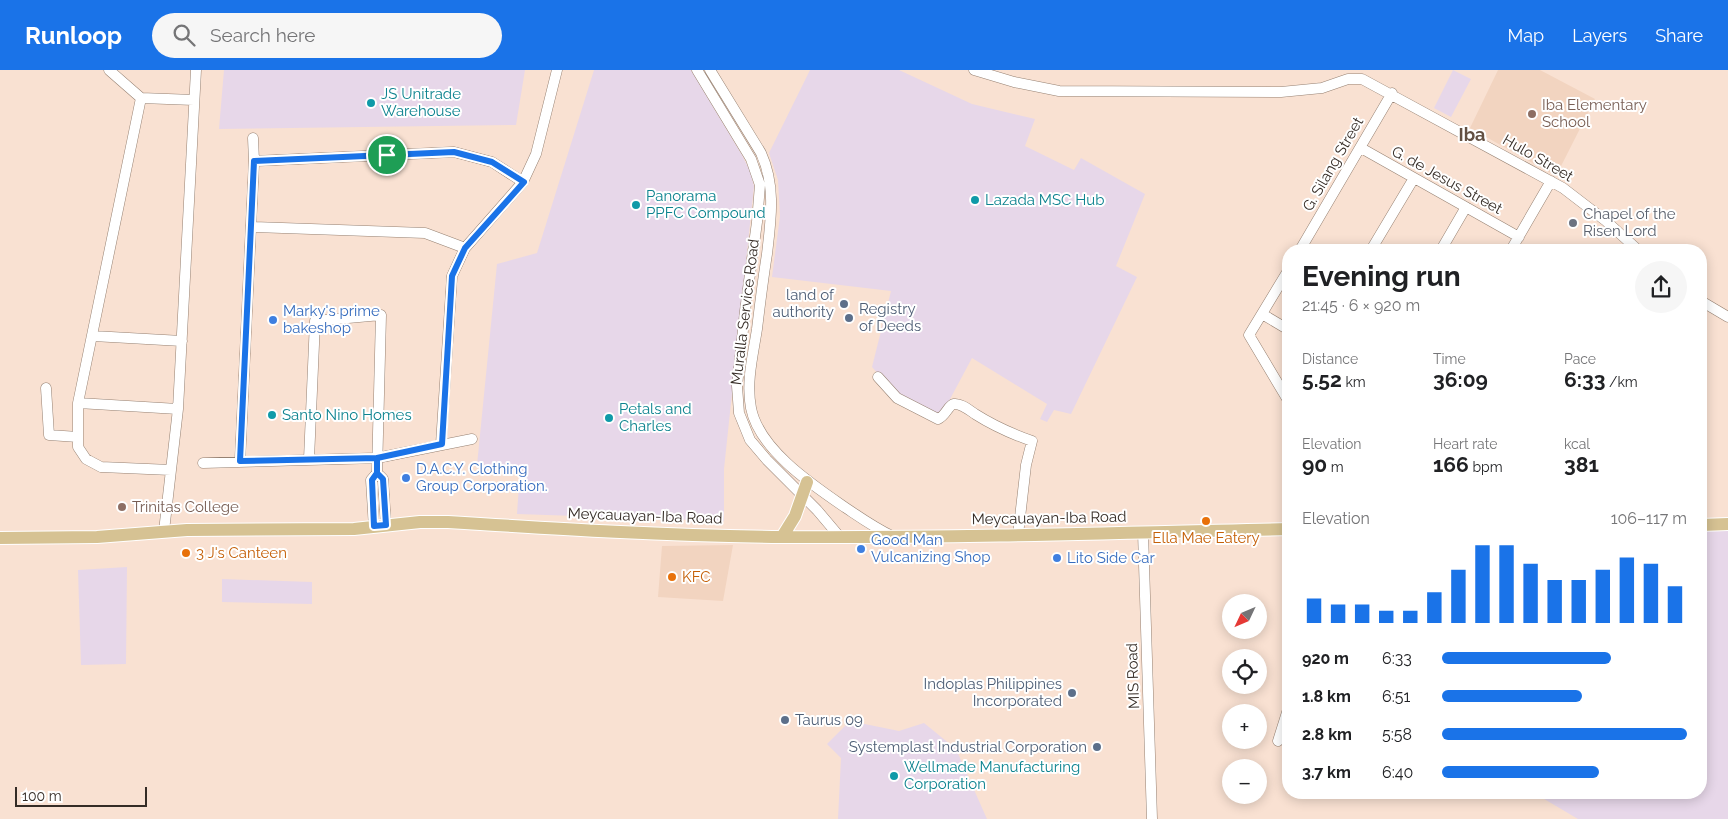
<!DOCTYPE html>
<html lang="en">
<head>
<meta charset="utf-8">
<style>
	:root { --surface:#fff; --page:#f6f6f6; --text:#202124; --muted:#757577; --accent:#1a73e8 }
	body { margin:0; font-family:Raleway,sans-serif; background:var(--page); color:var(--text); height:100vh; display:flex; flex-direction:column; font-size:19px; white-space:nowrap }
	* { box-sizing:border-box; margin:0 }
	p { font-size:16px; color:var(--muted) }
	.icon { flex:none; width:28px; height:28px; fill:none; stroke:currentColor; stroke-width:2; stroke-linecap:round; stroke-linejoin:round }
	.map { position:relative; flex:1; overflow:hidden }
	.side { position:absolute; left:1282px; top:174px; width:425px; height:555px; display:flex; flex-direction:column; background:var(--surface); border-radius:20px; box-shadow:0 2px 12px #0003 }
	.side>* { flex:none }
	.needle { width:32px; rotate:226deg }
	.controls { position:absolute; left:1222px; top:524px; display:grid; gap:10px }
	.controls a { display:grid; place-items:center; width:45px; height:45px; border-radius:50%; background:var(--surface); box-shadow:0 2px 12px #0003; font-size:25px }
	.scale { position:absolute; left:15px; bottom:12px; width:132px; box-sizing:border-box; padding-left:5px; border:2px solid #352c26; border-top:0; font-size:14px; line-height:18px; white-space:nowrap; color:#352c26; -webkit-text-stroke:4px #fff; paint-order:stroke }
	.pin { position:absolute; display:grid; place-items:center; width:42px; height:42px; color:#fff; margin:-21px; border:2px solid #fff; border-radius:50%; box-shadow:0 1px 5px #0007 }
	.round { display:grid; place-items:center; flex:none; width:52px; height:52px; border-radius:26px; background:var(--page) }
	.head { display:flex; align-items:center; justify-content:space-between; height:85px; padding:0 20px }
	h1 { font-size:28px; font-weight:700; line-height:38px }
	.metrics { display:grid; grid-template-columns:repeat(3,1fr); gap:8px; height:85px; padding:5px 20px }
	.metrics div { display:grid; align-content:center }
	.metrics b { font-size:21px; font-weight:700 }
	.metrics small { font-size:14px; font-weight:400 }
	.metrics p { font-size:14px }
	.chart { height:140px; padding:10px 20px }
	.chart p { display:flex; justify-content:space-between }
	.chart svg { width:100%; height:90px; margin-top:5px; stroke:var(--accent); stroke-width:6 }
	ul { padding:0 20px; list-style:none; font-size:16px }
	li { display:grid; grid-template-columns:80px 60px 1fr; align-items:center; height:38px }
	li i { height:12px; border-radius:6px; background:var(--accent) }
	header { display:flex; align-items:center; gap:30px; box-sizing:border-box; height:70px; padding:0 25px; background:var(--accent); color:#fff }
	header strong { font-size:24px }
	nav { display:flex; gap:28px; margin-inline-start:auto; font-size:18px }
	.search { width:350px; height:45px; background:var(--page); display:flex; align-items:center; gap:12px; box-sizing:border-box; padding:0 18px; border-radius:28px; color:var(--muted); font-size:19px }
	.map>svg:first-child { display:block }
</style>
</head>
<body>
<header>
<strong>Runloop</strong>
<div class="search"><svg class="icon" aria-label="search" viewBox="0 0 24 24"><circle cx="10" cy="10" r="6"/><path d="M15 15l6 6"/></svg>Search here</div>
<nav><a>Map</a><a>Layers</a><a>Share</a></nav>
</header>
<div class="map">
<svg width="1728" height="749" viewBox="0 0 1728 749">
	<rect width="100%" height="100%" fill="#f9e1d2"/>
	<path fill="#f2d4c0" d="M1498,0h42l55,29 -39,77 -86,-48z
		M733,475l-10,56 -65,-4 4,-51z"/>
	<path fill="#e7d7e9" d="M224,0h301l-9,55 -297,4z
		M594,0h97l51,85 8,16 4,15 -30,283v52l-207,-7 3,-43 -43,-6 20,-201 40,-11z
		M810,0h89l73,34 63,15 -10,27 49,24 7,-12 64,36 -29,72 21,11 -66,137 -17,-4 -7,12 -7,-3 7,-15 -75,-46 -31,58 -44,-21 -25,-28 19,-76 -119,-14 8,-61 -2,-36 -9,-27z
		M1453,0l18,9 -20,38 -17,-9z
		M1728,459v290h-150l-44,-26 167,-1v-262z
		M127,497l-1,97 -45,1 -3,-95z
		M222,509l90,3v22l-90,-2z
		M850,651l49,10 25,-8 32,26 31,70h-149l3,-61 -14,-14z"/>
	<g fill="none" stroke-linecap="round" stroke-linejoin="round">
		<g stroke="#968172" stroke-width="11">
			<path id="minor" d="M109,0l32,28 53,2
				M697,0l54,89 9,26 -3,37 -12,89 -8,75 2,27 11,27 17,20 50,50 22,26
				M710,0l51,83c15,33 10,66 6,101 -4,25 -7,50 -10,75 -4,26 -11,53 -6,79 8,42 63,78 95,100 15,10 29,20 46,28
				M974,0l40,12 45,9 222,1 41,-4 26,-9h14l201,109 43,33 32,29
				M141,28l-63,305v44l8,12 15,8 70,3
				M253,68l1,23
				M1361,78l158,89
				M252,157l173,6 40,15
				M1300,180l92,-157
				M1371,180l43,-72
				M1441,180l25,-43
				M1511,180l40,-69
				M1289,199l-40,66 40,67
				M1701,231l27,16
				M1262,244l27,16
				M93,266l89,5
				M878,307l19,21 41,21c8,-3 10,-14 16,-15 7,-1 15,6 21,10 19,12 37,20 57,27l-6,24 -8,70
				M46,318l3,47 29,2
				M78,333l100,6
				M441,374l11,-168 13,-28 58,-66 13,-28 21,-84
				M309,389l6,-138 66,-6 -4,158 6,6 3,46
				M240,391l14,-300 200,-9 38,10 31,20
				M203,393l174,-5 95,-19
				M374,457l-3,-47 6,-7
				M164,461l14,-122 18,-339
				M1143,462l9,287
				M1278,671l11,-35"/>
		</g>
		<g stroke="#fff" stroke-width="14">
			<path id="major" d="M1701,455l27,-1
				M782,467l13,-21 12,-34
				M0,468l97,-1 90,-7 167,-1 66,-7h28c111,7 222,14 334,15 169,1 338,-4 507,-8"/>
		</g>
		<use href="#minor" stroke="#fff" stroke-width="10"/>
		<use href="#major" stroke="#d6c293" stroke-width="12"/>
	</g>
	<g fill="none" stroke-linecap="round" stroke-linejoin="round">
		<g stroke="#fff" stroke-width="10">
			<path id="route" d="M387,85l-133,6 -14,300 137,-3v15l6,6 3,46 -12,1 -2,-46 5,-7v-15l65,-14 10,-168 13,-28 59,-66 -32,-20 -38,-10 -67,3"/>
		</g>
		<use href="#route" stroke="#1a73e8" stroke-width="6"/>
	</g>
	<g fill="#0f9aa8" stroke="#fff" stroke-width="2">
		<circle cx="371" cy="33" r="5"/>
		<circle cx="975" cy="130" r="5"/>
		<circle cx="636" cy="135" r="5"/>
		<circle cx="272" cy="345" r="5"/>
		<circle cx="609" cy="348" r="5"/>
		<circle cx="894" cy="706" r="5"/>
	</g>
	<g fill="#8d6e63" stroke="#fff" stroke-width="2">
		<circle cx="1532" cy="44" r="5"/>
		<circle cx="122" cy="437" r="5"/>
	</g>
	<circle fill="#6b7280" stroke="#fff" stroke-width="2" cx="1573" cy="153" r="5"/>
	<g fill="#5c6f8a" stroke="#fff" stroke-width="2">
		<circle cx="844" cy="234" r="5"/>
		<circle cx="849" cy="248" r="5"/>
		<circle cx="1072" cy="623" r="5"/>
		<circle cx="785" cy="650" r="5"/>
		<circle cx="1097" cy="677" r="5"/>
	</g>
	<g fill="#3f7fe0" stroke="#fff" stroke-width="2">
		<circle cx="273" cy="250" r="5"/>
		<circle cx="406" cy="408" r="5"/>
		<circle cx="861" cy="479" r="5"/>
		<circle cx="1057" cy="488" r="5"/>
	</g>
	<g fill="#e8710a" stroke="#fff" stroke-width="2">
		<circle cx="1206" cy="451" r="5"/>
		<circle cx="186" cy="483" r="5"/>
		<circle cx="672" cy="507" r="5"/>
	</g>
	<g text-anchor="middle" dominant-baseline="central" stroke-width="4" stroke-linejoin="round" paint-order="stroke">
		<g font-size="15" fill="#0d838f" stroke="#fff" text-anchor="start">
			<text x="381" y="24">JS Unitrade<tspan x="381" dy="17">Warehouse</tspan></text>
			<text x="646" y="126">Panorama<tspan x="646" dy="17">PPFC Compound</tspan></text>
			<text x="985" y="130">Lazada MSC Hub</text>
			<text x="619" y="339">Petals and<tspan x="619" dy="17">Charles</tspan></text>
			<text x="282" y="345">Santo Nino Homes</text>
			<text x="904" y="697">Wellmade Manufacturing<tspan x="904" dy="17">Corporation</tspan></text>
		</g>
		<g font-size="15" fill="#785e54" stroke="#fff" text-anchor="start">
			<text x="1542" y="35">Iba Elementary<tspan x="1542" dy="17">School</tspan></text>
			<text x="132" y="437">Trinitas College</text>
		</g>
		<g font-size="15" fill="#352c26" stroke="#fff">
			<text transform="translate(1538 88) rotate(30)">Hulo Street</text>
			<text transform="translate(1333 94) rotate(-60)">G. Silang Street</text>
			<text transform="translate(1447 110) rotate(29)">G. de Jesus Street</text>
			<text transform="translate(745 242) rotate(-83)">Muralla Service Road</text>
			<text transform="translate(645 446) rotate(2)">Meycauayan-Iba Road</text>
			<text transform="translate(1049 448) rotate(-1)">Meycauayan-Iba Road</text>
			<text transform="translate(1133 606) rotate(-92)">MIS Road</text>
		</g>
		<g font-size="15" fill="#5b616d" stroke="#fff" text-anchor="start">
			<text x="1583" y="144">Chapel of the<tspan x="1583" dy="17">Risen Lord</tspan></text>
		</g>
		<g font-size="15" fill="#4e5e75" stroke="#fff" text-anchor="end">
			<text x="834" y="225">land of<tspan x="834" dy="17">authority</tspan></text>
			<text x="859" y="239" text-anchor="start">Registry<tspan x="859" dy="17">of Deeds</tspan></text>
			<text x="1062" y="614">Indoplas Philippines<tspan x="1062" dy="17">Incorporated</tspan></text>
			<text x="795" y="650" text-anchor="start">Taurus 09</text>
			<text x="1087" y="677">Systemplast Industrial Corporation</text>
		</g>
		<g font-size="15" fill="#366cbe" stroke="#fff" text-anchor="start">
			<text x="283" y="241">Marky's prime<tspan x="283" dy="17">bakeshop</tspan></text>
			<text x="416" y="399">D.A.C.Y. Clothing<tspan x="416" dy="17">Group Corporation.</tspan></text>
			<text x="871" y="470">Good Man<tspan x="871" dy="17">Vulcanizing Shop</tspan></text>
			<text x="1067" y="488">Lito Side Car</text>
		</g>
		<g font-size="15" fill="#c56008" stroke="#fff" text-anchor="start">
			<text x="1206" y="468" text-anchor="middle">Ella Mae Eatery</text>
			<text x="196" y="483">3 J's Canteen</text>
			<text x="682" y="507">KFC</text>
		</g>
		<g font-size="18" font-weight="bold" fill="#635042" stroke="#fff">
			<text x="1472" y="64">Iba</text>
		</g>
	</g>
</svg>
<div class="controls">
<a><svg class="needle" viewBox="-14 -14 28 28"><path d="M0-13l5 13h-10z" fill="#e53935"/><path d="M0 13l5-13h-10z" fill="#757577"/></svg></a>
<a><svg class="icon" aria-label="locate" viewBox="0 0 24 24"><circle cx="12" cy="12" r="6"/><path d="M12 2v4M12 18v4M2 12h4M18 12h4"/></svg></a>
<a>+</a>
<a>−</a>
</div>
<div class="scale">100 m</div>
<div class="pin" style="left:387px;top:85px;background:#1e9e55"><svg class="icon" aria-label="arrive" viewBox="0 0 24 24"><path d="M6 21V4h12l-3 4 3 4H6"/></svg></div>
<section class="side">
<div class="head"><div><h1>Evening run</h1><p>21:45 · 6 × 920 m</p></div><a class="round"><svg class="icon" aria-label="share" viewBox="0 0 24 24"><path d="M12 15V3M7 8l5-5 5 5M5 13v7h14v-7"/></svg></a></div>
<div class="metrics">
<div><p>Distance</p><b>5.52<small> km</small></b></div>
<div><p>Time</p><b>36:09</b></div>
<div><p>Pace</p><b>6:33<small> /km</small></b></div>
</div>
<div class="metrics">
<div><p>Elevation</p><b>90<small> m</small></b></div>
<div><p>Heart rate</p><b>166<small> bpm</small></b></div>
<div><p>kcal</p><b>381</b></div>
</div>
<div class="chart"><p><span>Elevation</span>106–117 m</p>
<svg viewBox="0 0 160 44" preserveAspectRatio="none"><path d="M5 44V32M15 44V35M25 44V35M35 44V38M45 44V38M55 44V29M65 44V18M75 44V6M85 44V6M95 44V15M105 44V23M115 44V23M125 44V18M135 44V12M145 44V15M155 44V26"/></svg>
</div>
<ul>
<li><b>920 m</b>6:33<i style="width:69%"></i></li>
<li><b>1.8 km</b>6:51<i style="width:57%"></i></li>
<li><b>2.8 km</b>5:58<i style="width:100%"></i></li>
<li><b>3.7 km</b>6:40<i style="width:64%"></i></li>
</ul>
</section>
</div>
</body>
</html>
